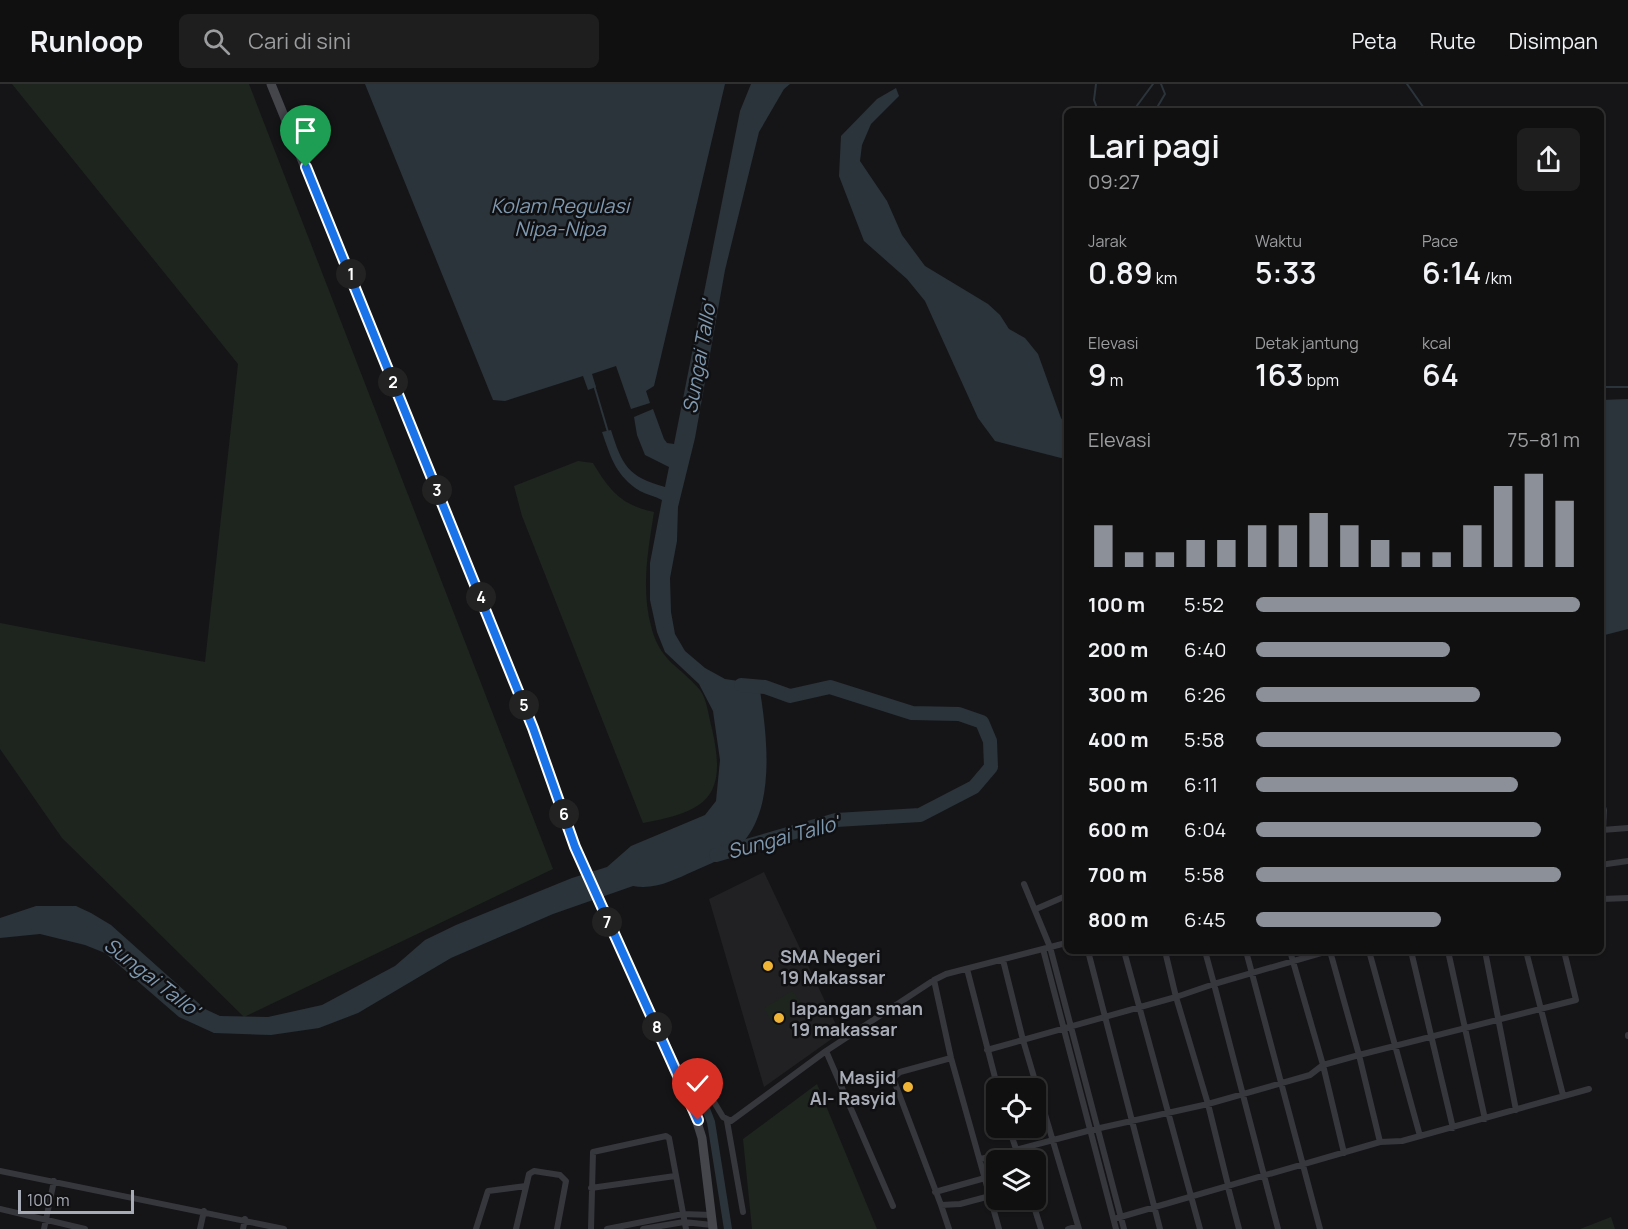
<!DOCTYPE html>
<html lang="id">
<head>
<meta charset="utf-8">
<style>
	:root { --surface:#101011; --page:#1e1e1f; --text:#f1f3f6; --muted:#9c9d9f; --line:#303031; --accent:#8c9099 }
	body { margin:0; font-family:Manrope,sans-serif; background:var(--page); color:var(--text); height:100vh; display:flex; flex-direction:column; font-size:22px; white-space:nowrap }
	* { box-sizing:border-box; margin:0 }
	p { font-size:20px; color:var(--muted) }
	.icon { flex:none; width:33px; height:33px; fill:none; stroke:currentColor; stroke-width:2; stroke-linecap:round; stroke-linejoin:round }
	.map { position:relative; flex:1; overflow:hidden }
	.details { position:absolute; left:1064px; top:24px; width:540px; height:846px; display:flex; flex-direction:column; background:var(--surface); border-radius:9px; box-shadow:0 2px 4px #0004,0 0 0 2px var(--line) }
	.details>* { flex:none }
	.buttons { position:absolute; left:986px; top:994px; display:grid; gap:12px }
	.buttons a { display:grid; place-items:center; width:60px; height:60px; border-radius:9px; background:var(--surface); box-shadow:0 2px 4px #0004,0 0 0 2px var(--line); font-size:30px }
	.scale { position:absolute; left:18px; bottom:15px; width:116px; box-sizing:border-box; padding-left:6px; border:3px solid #a7acb7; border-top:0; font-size:16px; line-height:21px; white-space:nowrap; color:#a7acb7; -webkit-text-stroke:4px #101012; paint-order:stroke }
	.pin { position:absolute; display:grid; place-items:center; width:51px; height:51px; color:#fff; margin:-62px -26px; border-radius:50% 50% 50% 0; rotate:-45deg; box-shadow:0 0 6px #0007 }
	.pin .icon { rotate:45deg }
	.km { position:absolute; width:30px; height:30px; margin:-15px; border-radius:50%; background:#222; color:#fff; font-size:16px; line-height:30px; text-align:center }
	.round { display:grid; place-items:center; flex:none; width:63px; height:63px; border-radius:9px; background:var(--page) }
	.summary { display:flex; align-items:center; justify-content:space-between; height:102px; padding:0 24px }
	h1 { font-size:33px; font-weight:600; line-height:45px }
	.figures { display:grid; grid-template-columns:repeat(3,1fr); gap:9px; height:102px; padding:6px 24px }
	.figures div { display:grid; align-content:center }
	.figures b { font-size:30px; font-weight:600 }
	.figures small { font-size:16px; font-weight:400 }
	.figures p { font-size:16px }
	.chart { height:168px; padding:12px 24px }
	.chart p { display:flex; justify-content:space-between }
	.chart svg { width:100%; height:108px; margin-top:6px; stroke:var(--accent); stroke-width:6 }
	ul { padding:0 24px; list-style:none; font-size:20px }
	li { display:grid; grid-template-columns:96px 72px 1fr; align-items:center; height:45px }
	li i { height:15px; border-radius:8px; background:var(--accent) }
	header { display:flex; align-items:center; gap:36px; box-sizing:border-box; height:84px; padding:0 30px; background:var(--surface); border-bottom:2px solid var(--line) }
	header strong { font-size:28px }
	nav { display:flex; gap:33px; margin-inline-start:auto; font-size:21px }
	.search { width:420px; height:54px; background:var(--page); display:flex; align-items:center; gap:15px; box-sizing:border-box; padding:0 21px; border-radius:9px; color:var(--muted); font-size:22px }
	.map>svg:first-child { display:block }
</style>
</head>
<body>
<header>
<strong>Runloop</strong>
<div class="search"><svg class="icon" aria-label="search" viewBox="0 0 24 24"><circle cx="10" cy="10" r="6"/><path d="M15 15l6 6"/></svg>Cari di sini</div>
<nav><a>Peta</a><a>Rute</a><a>Disimpan</a></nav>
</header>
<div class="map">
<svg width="1628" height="1145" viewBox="0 0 1628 1145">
	<rect width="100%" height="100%" fill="#151517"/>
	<path fill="#212124" d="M764,788l76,161 -76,54 -55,-188z"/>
	<path fill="#1d251e" d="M12,0h237l304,785 -309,148 -182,-179 -62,-89v-126l205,39 33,-298z
		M578,377l15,2c17,28 28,42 61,49 -6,39 -13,76 -3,114 9,36 28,39 49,64 7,9 9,28 12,39 16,69 -6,82 -69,94l-121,-307 -8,-30z
		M792,907l12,15 -29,22 -11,-20z
		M817,1000l60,145h-125l-9,-90z
		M1611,1133l4,12h-35z"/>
	<path fill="#2b343b" d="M365,0h360l-71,302 -8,5 4,12 -19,6 -15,-43 -24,8 4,13 -8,3 -5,-14 -78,25 -12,-1z
		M751,0h39l-6,5 -25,43 -34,138 -30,168 -17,69 -1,34 -7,37 1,34 4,22 10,17 20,17 20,11 34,5c8,51 21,139 -31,171 -11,6 -23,11 -34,16 -20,9 -39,19 -61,15l-80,28 -102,44 -93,55 -39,15 -48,7 -57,-2 -35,-16 -74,-64 -20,-8 -45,-11 -40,4v-20l36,-12h40l15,7 20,12 94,84 15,7 48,1 54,-12 73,-39 30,-26 31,-15 116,-47 35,-11 24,-21 74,-31 11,-14 4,-41 -7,-49 -14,-27 -34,-32 -8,-20 -7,-32v-37l12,-63c-7,-4 -15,-5 -22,-9 -24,-15 -29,-33 -38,-59l9,-2c11,35 17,47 54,57l4,-20 -24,-12 -8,-20 -3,-18 19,-8 11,30 3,4 7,1 66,-333z
		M896,4l3,8 -28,28 -9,21 -2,16 27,40 15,34 23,31 63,38 12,11 9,14 16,9 13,16 23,64 5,7v32l-5,1 -66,-17 -17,-23 -53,-117 -18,-22 -43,-38 -25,-65 2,-40 36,-37z
		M1628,315v230l-27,7v-236z"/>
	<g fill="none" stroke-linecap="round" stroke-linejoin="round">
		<path stroke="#2b343b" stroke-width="2" d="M1096,0l-2,16 4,11
			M1407,0l19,27
			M1133,27l20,-27
			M1155,27l10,-17 -4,-10
			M594,301l14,47
			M1600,303h28"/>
		<path stroke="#2b343b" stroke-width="8" d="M701,1012l10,26 17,107"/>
		<path stroke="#2b343b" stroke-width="14" d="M716,771l120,-35 84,-5 54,-28 17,-20 -1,-26 -8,-19 -23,-8 -47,-1 -82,-26 -40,9 -25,-9 -24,-2"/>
		<path stroke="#36373c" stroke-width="6" d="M1600,715l4,11 -1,20
			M1602,746l26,-2
			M1600,781l28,-4
			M1024,800l26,63 74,282
			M1600,803l3,23
			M1602,815l26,-1
			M1036,825l30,-13
			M1043,865l73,280
			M1088,867l72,278
			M1124,867l76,278
			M1205,867l9,33 114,-33
			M1246,867l74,278
			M1290,867l33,114 21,88
			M1330,867l29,104 217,-55 -12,-49
			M1369,867l51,185
			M1411,867l42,177
			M1448,867l37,168
			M1485,867l31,159
			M1526,867l37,144
			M1003,876l20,80 56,189
			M967,885l31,120
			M934,896l17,78 48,171
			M1628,951v1
			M987,966l189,-53 -11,-46
			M826,967l67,155
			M951,974l-51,14 -7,6 48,127 19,-1 30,-8
			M687,1006l18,-3 18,30 8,4 95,-70 108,-71 12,-6 120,-31
			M727,1037l16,91
			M1009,1044l11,33
			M981,1075l110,-29 117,-26 -32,-107 38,-13 64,245
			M0,1087l284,58
			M1228,1101l-20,-81 102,-29 13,-10 36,-10 21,87 22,-1 187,-52
			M1228,1103l11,42
			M591,1104l84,-12
			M935,1108l50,-14
			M1032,1116l9,29
			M941,1121l8,24
			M0,1125l85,20
			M1117,1134l263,-76
			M44,1145l10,-48
			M200,1145l4,-18
			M243,1145l2,-10
			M476,1145l12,-38 38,-5
			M516,1145l13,-55 5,-3 26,4 6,6 -9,48
			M591,1145l2,-77 73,-16 3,2 17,91
			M607,1145l76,-15 28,1
			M643,1145l41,-7 28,3
			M1068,1145l10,-3"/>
		<path stroke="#44464c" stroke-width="9" d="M271,0l262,644 42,119 31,72 81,171 15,48 11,91"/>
	</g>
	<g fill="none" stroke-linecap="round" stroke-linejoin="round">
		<g stroke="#fff" stroke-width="12">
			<path id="route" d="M306,83l227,561 42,119 123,273"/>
		</g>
		<use href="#route" stroke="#1a73e8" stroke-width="8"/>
	</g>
	<g fill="#efb435" stroke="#101012" stroke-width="2">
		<circle cx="768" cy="882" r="6"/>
		<circle cx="779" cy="934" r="6"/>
		<circle cx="908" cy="1003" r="6"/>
	</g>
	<g text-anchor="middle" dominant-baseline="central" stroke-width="5" stroke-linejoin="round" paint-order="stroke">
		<g font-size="18" font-weight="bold" fill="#a7acb7" stroke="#101012" text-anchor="start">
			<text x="780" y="872">SMA Negeri<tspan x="780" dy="21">19 Makassar</tspan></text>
			<text x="791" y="924">lapangan sman<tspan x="791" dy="21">19 makassar</tspan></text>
			<text x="896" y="993" text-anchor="end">Masjid<tspan x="896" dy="21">Al- Rasyid</tspan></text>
		</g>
		<g font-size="20" font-style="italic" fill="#7f99b1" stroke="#101012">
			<text x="560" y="121">Kolam Regulasi<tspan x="560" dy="23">Nipa-Nipa</tspan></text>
			<text transform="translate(699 273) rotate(-80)">Sungai Tallo'</text>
			<text transform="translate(783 753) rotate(-15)">Sungai Tallo'</text>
			<text transform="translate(152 893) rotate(38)">Sungai Tallo'</text>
		</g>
	</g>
</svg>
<div class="buttons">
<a><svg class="icon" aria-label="locate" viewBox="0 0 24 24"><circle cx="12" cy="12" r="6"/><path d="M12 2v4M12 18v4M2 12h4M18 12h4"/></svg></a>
<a><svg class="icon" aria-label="layers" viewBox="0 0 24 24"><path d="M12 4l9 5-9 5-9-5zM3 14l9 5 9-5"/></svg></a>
</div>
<div class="scale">100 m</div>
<div class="pin" style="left:306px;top:83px;background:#1e9e55"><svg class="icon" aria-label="arrive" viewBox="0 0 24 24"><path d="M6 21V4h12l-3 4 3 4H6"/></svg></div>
<div class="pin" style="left:698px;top:1036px;background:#d93025"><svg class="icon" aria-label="check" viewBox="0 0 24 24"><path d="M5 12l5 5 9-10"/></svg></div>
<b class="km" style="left:351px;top:190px">1</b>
<b class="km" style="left:393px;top:298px">2</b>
<b class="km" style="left:437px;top:406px">3</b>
<b class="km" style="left:481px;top:513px">4</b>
<b class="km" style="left:524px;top:621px">5</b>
<b class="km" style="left:564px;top:730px">6</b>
<b class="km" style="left:607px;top:838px">7</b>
<b class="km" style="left:657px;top:943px">8</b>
<section class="details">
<div class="summary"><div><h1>Lari pagi</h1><p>09:27</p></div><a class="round"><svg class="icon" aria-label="share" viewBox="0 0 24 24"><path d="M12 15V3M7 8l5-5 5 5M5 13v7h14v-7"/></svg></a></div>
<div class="figures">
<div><p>Jarak</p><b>0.89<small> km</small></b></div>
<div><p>Waktu</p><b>5:33</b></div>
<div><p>Pace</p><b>6:14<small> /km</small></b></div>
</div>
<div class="figures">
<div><p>Elevasi</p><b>9<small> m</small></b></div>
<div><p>Detak jantung</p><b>163<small> bpm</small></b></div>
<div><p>kcal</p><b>64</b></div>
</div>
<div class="chart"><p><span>Elevasi</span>75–81 m</p>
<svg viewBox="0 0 160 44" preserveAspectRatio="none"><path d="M5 44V27M15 44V38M25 44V38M35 44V33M45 44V33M55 44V27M65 44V27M75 44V22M85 44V27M95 44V33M105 44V38M115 44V38M125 44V27M135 44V11M145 44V6M155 44V17"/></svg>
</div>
<ul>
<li><b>100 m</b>5:52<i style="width:100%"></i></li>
<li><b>200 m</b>6:40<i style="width:60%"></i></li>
<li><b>300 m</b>6:26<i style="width:69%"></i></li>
<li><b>400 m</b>5:58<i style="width:94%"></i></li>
<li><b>500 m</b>6:11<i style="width:81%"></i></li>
<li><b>600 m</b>6:04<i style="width:88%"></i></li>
<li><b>700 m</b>5:58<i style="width:94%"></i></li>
<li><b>800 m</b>6:45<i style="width:57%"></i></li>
</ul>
</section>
</div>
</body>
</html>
